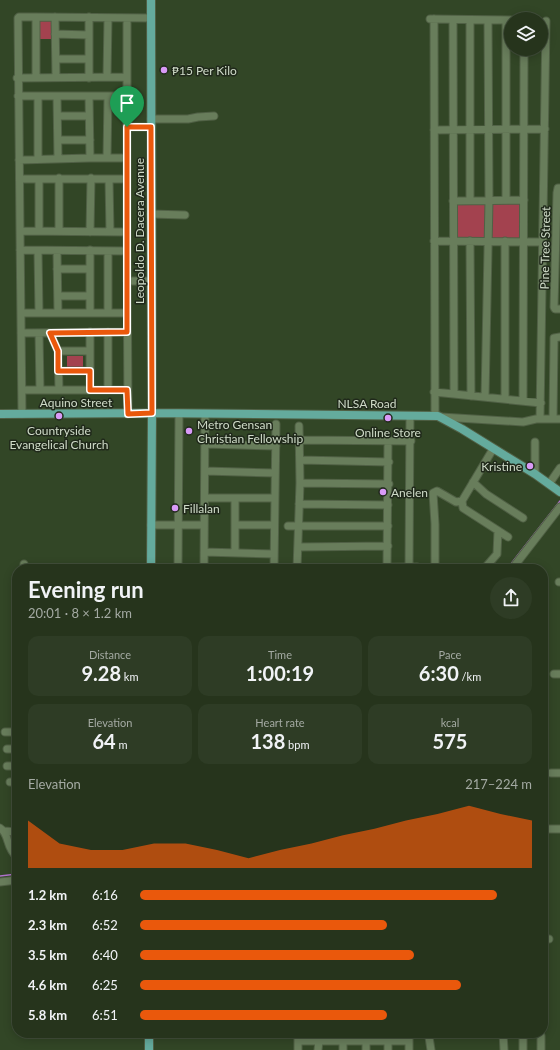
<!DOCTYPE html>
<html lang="en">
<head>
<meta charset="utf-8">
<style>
	:root { --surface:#26341c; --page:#2e3c25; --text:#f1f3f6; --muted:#a4aaa3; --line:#424f3b; --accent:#ea580c }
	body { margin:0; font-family:Lato,sans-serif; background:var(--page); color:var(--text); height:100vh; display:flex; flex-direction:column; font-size:15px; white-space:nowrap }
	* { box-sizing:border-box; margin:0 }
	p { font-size:13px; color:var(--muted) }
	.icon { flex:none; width:22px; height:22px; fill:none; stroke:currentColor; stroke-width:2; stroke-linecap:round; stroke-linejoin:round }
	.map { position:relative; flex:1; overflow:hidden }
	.drawer { position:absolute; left:12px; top:564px; width:536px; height:474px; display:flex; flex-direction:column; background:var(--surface); border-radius:16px; box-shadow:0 2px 10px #0003,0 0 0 1px var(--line) }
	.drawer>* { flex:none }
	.fabs { position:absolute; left:504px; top:12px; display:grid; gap:8px }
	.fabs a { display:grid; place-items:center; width:44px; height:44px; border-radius:50%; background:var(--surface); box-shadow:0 2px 10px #0003,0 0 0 1px var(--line); font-size:20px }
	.pin { position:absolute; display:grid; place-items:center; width:34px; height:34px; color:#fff; margin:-41px -17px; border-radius:50% 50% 50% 0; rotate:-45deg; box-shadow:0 0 4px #0007 }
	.pin .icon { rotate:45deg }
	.round { display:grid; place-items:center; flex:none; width:42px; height:42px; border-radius:21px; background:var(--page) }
	.headline { display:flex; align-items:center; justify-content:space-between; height:68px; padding:0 16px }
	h1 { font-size:22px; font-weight:700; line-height:30px }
	.figures { display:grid; grid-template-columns:repeat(3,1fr); gap:6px; height:68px; padding:4px 16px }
	.figures div { display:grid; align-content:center; border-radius:10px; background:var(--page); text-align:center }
	.figures b { font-size:20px; font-weight:700 }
	.figures small { font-size:11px; font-weight:400 }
	.figures p { font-size:11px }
	.chart { height:112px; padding:8px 16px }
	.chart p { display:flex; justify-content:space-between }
	.chart svg { width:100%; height:72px; margin-top:4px; fill:var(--accent); opacity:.7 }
	ul { padding:0 16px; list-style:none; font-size:13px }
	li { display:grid; grid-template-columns:64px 48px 1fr; align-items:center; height:30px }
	li i { height:10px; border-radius:5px; background:var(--accent) }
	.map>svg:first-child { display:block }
</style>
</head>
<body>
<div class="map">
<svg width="560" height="1050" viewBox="0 0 560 1050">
	<rect width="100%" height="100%" fill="#324626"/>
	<path fill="#a3424f" d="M40,19h14v20h-14z
		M456,203h64v35h-64z
		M67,356h16v12h-16z"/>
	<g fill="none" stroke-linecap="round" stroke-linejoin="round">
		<path stroke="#b073cc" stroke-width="1.5" d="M507,569l53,-68
			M0,876l17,-2"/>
		<g stroke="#506045" stroke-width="9">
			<path id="minor" d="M55,17l1,60
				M127,18v214
				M430,19l81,1
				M434,19l1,397
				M453,20l1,374
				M470,20v180
				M506,20v180
				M55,34l34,1
				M56,59h33
				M107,77l1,-59
				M17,78l110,-1
				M36,78v-61
				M89,78v-61
				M18,96h109
				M38,96v63
				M57,96l1,63
				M89,96l1,62
				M58,116h31
				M151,119h37l10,-2 16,-1
				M127,127h24
				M434,130l111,-1
				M58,140h32
				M107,158l1,-62
				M19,160l71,-2h37
				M20,179h107
				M109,179l1,53
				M560,188h-2l-1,5 -3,114 1,2h5
				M453,201l71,-1
				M151,214l34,1
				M20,231l-2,-213 1,-1h17l115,1
				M39,231v-52
				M59,231v-53
				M90,232l1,-54
				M434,241l109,1
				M470,241l1,155
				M20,250l107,1
				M90,250v63
				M38,251l1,62
				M57,251l1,62
				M108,251v62
				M57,269h33
				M127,281h24
				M58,296h32
				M21,313h106
				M90,332v58
				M108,332v58
				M21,333l106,-1
				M39,333l1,57
				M50,333l8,18 1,39
				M58,351h31
				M59,371h31
				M22,390h105
				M434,392l107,11
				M485,397l4,-197 -1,-180
				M505,399v-158
				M523,401l1,-352
				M22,414l-2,-183 107,1 1,182
				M441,417l82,5 13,-3h24
				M540,419l6,-398
				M553,419l1,-78v-3l6,-1
				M300,440l111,1
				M205,444l71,2
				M493,449l-31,52 1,7 45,29
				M300,460l89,2
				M205,471l70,2
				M535,474v-32
				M473,482l13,12 37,24
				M300,483l89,1
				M549,484l11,-16
				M205,498h70
				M299,504l89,1
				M151,525h53
				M235,525h39
				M288,526h100
				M298,547l90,-1
				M204,552l70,2
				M235,553v-55
				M24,564v5
				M297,568l120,-1
				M178,569l1,-155
				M204,569l1,-155
				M274,569l2,-145
				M297,569l3,-86 -1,-57
				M387,569l1,-128
				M409,569l1,-153
				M435,569v-45l-2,-31 4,-2 19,11 6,-1
				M484,569l13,-15 1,-23
				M512,569l48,-62
				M559,582h1
				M554,674h6
				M5,732h12
				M7,749h10
				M7,766h10
				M551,773h9
				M10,782h7
				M16,799h1
				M0,828c10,6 5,19 17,29
				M543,829h17
				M4,831l13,1
				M0,882l17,-2
				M543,939h6
				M474,1033h53
				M503,1033l1,17
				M523,1033v17
				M540,1033l1,3v14
				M298,1041h111
				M298,1050v-17
				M318,1050l1,-9
				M343,1050v-17
				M366,1050v-17
				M388,1050v-17
				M409,1050v-17
				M431,1050l-2,-13 3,-4"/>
		</g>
		<g stroke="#506045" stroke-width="10">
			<path id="major" d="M151,0l1,413 -1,156
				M0,414l152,-1 286,3 24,13 73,45 25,18
				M149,1050v-17"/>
		</g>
		<use href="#minor" stroke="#687d5b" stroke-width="7"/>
		<use href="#major" stroke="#64ab9d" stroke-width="8"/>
	</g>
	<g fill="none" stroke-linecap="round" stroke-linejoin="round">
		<g stroke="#fff" stroke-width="8">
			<path id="route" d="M127,127h24l1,286 -24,1 -1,-24h-37v-19h-32v-20l-8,-18 77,-1z"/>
		</g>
		<use href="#route" stroke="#ea580c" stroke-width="5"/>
	</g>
	<g fill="#d99af7" stroke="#20291b" stroke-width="1.5">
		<circle cx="164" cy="70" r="4"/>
		<circle cx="59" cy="416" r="4"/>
		<circle cx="388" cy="418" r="4"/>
		<circle cx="189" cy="431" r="4"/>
		<circle cx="530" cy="466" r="4"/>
		<circle cx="383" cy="492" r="4"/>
		<circle cx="175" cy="508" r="4"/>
	</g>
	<g text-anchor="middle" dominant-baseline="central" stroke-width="3" stroke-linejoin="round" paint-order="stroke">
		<g font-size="12" fill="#cfdbc8" stroke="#20291b" text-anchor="start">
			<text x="172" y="70">₱15 Per Kilo</text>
			<text x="197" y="424">Metro Gensan<tspan x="197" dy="14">Christian Fellowship</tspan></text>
			<text x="59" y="430" text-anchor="middle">Countryside<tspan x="59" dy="14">Evangelical Church</tspan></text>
			<text x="388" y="432" text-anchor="middle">Online Store</text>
			<text x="522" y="466" text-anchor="end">Kristine</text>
			<text x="391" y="492">Anelen</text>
			<text x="183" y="508">Fillalan</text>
		</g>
		<g font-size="12" fill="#cfdbc8" stroke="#20291b">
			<text transform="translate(139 231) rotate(-90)">Leopoldo D. Dacera Avenue</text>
			<text transform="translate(545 248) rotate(-89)">Pine Tree Street</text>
			<text x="76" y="402">Aquino Street</text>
			<text x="367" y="403">NLSA Road</text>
		</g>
	</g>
</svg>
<div class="fabs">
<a><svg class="icon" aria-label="layers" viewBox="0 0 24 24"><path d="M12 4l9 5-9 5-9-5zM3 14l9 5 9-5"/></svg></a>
</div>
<div class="pin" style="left:127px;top:127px;background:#1e9e55"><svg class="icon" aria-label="arrive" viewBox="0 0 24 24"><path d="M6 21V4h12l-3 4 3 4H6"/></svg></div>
<section class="drawer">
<div class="headline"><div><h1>Evening run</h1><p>20:01 · 8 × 1.2 km</p></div><a class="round"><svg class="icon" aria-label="share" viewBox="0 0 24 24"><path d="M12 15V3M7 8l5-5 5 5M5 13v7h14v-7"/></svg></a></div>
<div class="figures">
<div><p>Distance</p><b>9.28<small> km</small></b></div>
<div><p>Time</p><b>1:00:19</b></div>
<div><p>Pace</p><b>6:30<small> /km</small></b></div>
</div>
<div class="figures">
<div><p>Elevation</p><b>64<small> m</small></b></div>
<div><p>Heart rate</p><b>138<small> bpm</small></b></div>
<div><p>kcal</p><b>575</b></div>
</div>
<div class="chart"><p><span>Elevation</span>217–224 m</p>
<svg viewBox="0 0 160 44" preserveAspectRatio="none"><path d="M0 44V15L10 29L20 33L30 33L40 29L50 29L60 33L70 38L80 33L90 29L100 24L110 20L120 15L130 11L140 6L150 11L160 15V44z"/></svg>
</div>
<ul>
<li><b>1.2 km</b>6:16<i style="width:91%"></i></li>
<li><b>2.3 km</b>6:52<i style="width:63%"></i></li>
<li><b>3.5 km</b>6:40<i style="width:70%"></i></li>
<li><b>4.6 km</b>6:25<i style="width:82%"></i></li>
<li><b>5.8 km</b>6:51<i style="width:63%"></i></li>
</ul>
</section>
</div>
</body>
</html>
